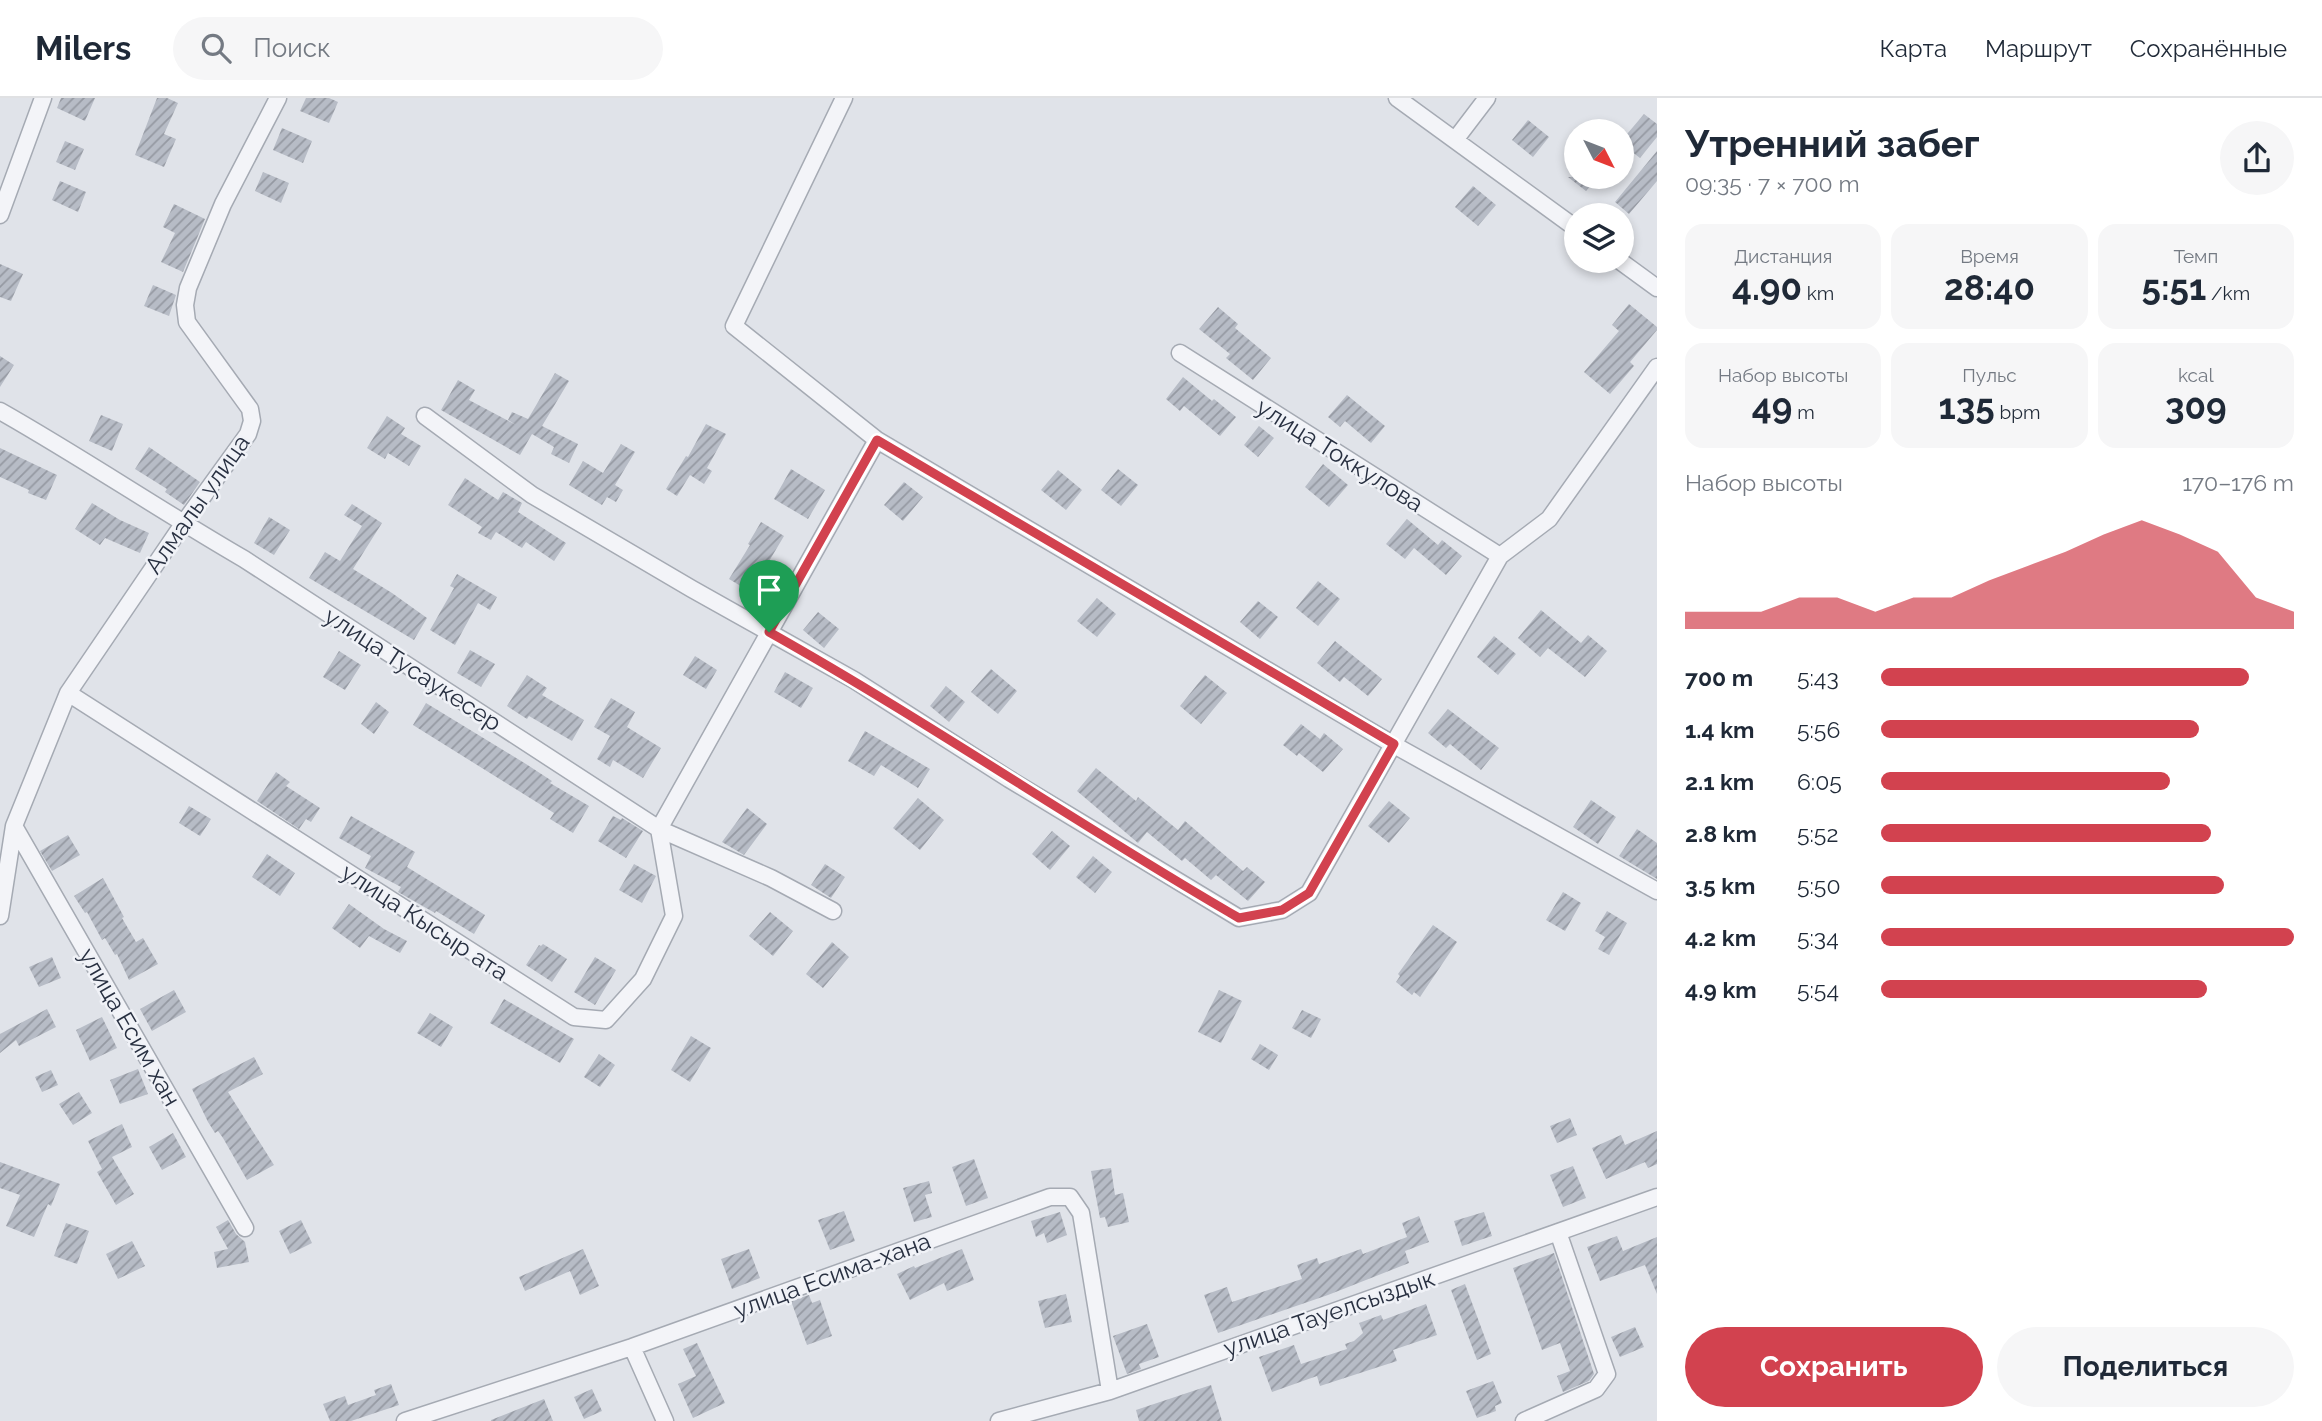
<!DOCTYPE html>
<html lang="ru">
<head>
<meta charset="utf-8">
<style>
	:root { --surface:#fff; --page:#f6f6f7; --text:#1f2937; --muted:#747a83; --line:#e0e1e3; --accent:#d2424f }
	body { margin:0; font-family:Raleway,sans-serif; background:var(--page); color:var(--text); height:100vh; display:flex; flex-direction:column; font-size:26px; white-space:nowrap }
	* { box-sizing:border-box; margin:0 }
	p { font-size:23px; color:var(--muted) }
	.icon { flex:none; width:38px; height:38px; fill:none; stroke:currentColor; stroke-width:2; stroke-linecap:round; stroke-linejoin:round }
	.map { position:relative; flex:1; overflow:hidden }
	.sheet { display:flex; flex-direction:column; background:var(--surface); width:665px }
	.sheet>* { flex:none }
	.needle { width:46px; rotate:132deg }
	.fabs { position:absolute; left:1564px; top:21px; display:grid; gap:14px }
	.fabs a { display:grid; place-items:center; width:70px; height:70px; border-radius:50%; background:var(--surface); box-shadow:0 4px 10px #0003; font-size:35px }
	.pin { position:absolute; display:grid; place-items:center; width:60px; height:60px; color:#fff; margin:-72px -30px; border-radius:50% 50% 50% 0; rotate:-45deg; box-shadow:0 0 7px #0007 }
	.pin .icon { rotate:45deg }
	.round { display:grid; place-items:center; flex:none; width:74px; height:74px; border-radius:37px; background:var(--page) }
	.summary { display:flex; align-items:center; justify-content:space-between; height:119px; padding:0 28px }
	h1 { font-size:38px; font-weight:700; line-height:52px }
	.stats { display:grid; grid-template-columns:repeat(3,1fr); gap:10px; height:119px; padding:7px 28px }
	.stats div { display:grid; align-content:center; border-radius:18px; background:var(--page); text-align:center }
	.stats b { font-size:35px; font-weight:700 }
	.stats small { font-size:19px; font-weight:400 }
	.stats p { font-size:19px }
	.chart { height:196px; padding:14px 28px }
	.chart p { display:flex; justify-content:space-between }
	.chart svg { width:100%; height:126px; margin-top:7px; fill:var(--accent); opacity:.7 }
	.primary-button { display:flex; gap:14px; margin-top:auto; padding:14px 28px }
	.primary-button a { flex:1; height:80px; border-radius:42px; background:var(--accent); color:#fff; font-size:28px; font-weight:700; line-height:80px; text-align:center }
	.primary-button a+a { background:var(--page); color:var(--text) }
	ul { padding:0 28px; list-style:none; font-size:23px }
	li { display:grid; grid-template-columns:112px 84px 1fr; align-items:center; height:52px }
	li i { height:18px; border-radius:9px; background:var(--accent) }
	header { display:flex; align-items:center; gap:42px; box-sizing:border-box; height:98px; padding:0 35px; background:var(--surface); border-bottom:2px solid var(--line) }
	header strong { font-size:33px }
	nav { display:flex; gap:38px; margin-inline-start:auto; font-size:24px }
	.search { width:490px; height:63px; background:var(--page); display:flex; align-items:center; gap:18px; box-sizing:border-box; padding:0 24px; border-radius:38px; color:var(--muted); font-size:26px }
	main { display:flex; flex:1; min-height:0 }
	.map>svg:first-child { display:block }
</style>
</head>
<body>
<header>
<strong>Milers</strong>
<div class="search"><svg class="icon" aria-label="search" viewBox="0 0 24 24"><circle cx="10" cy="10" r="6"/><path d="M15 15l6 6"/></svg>Поиск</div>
<nav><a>Карта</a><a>Маршрут</a><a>Сохранённые</a></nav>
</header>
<main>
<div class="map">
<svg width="1657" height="1323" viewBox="0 0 1657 1323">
	<defs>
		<pattern id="building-hatch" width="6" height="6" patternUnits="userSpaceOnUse" patternTransform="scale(1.75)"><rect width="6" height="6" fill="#b7bcc6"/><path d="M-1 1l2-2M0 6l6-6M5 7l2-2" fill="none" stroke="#9599a2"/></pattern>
	</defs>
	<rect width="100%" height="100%" fill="#e0e3e9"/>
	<path fill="url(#building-hatch)" d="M61,0h34l-10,23 -28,-13z
		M157,0h10l11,5 -14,31 12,5 -12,28 -29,-12z
		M306,0h23l9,4 -9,21 -29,-12z
		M1644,16l13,10v13l-17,21 -18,-14v-4z
		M1528,22l21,17 -16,20 -21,-17z
		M282,30l30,13 -9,22 -30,-13z
		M65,43l19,8 -9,21 -19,-8z
		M1657,53v30l-28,33 -14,-12z
		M263,74l26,11 -8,20 -26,-12z
		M1568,79h30l-12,14z
		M60,83l26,11 -8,20 -26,-12z
		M1473,88l23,19 -18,21 -23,-19z
		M174,106l31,15 -22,53 -22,-10 14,-29 -12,-6z
		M0,166l23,10 -12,27 -11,-4z
		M153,187l23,10 -7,21 -25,-10z
		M1629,206l28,23v3l-27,32 4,4 -24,28 -26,-22 35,-41 -7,-6z
		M1218,209l20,17 -3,4 36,30 -18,22 -27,-22 4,-4 -31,-25z
		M0,258l14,9 -14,22z
		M555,275l14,8 -27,45 36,18 -9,19 -18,-9 3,-7 -22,-13 -12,21 -79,-45 17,-30 17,10 -6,10 47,25 -8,-5 4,-8 16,7z
		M1183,279l29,24 2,-2 22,18 -16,19 -36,-30 -4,5 -14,-12z
		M1347,297l38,31 -14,17 -26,-22 -5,6 -12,-10z
		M101,317l22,9 -11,27 -23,-10z
		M387,318l18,12 -4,6 20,12 -12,20 -21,-13 -3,6 -18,-11z
		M706,326l20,10 -19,34 5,3 -8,13 -14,-9 -13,21 -11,-7 20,-33 2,1z
		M1259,328l15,12 -16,19 -14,-12z
		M621,346l14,8 -20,33 8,5 -7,12 -9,-5 -5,8 -33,-20 14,-24 20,12z
		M149,349l51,35 -16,23 -19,-13 2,-3 -32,-20z
		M0,350l57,27 -11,25 -18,-7 1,-3 -29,-13z
		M1323,366l25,21 -19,22 -24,-20z
		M791,371l34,21 -17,29 -34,-20z
		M1118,371l20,16 -17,21 -20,-16z
		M1058,372l24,20 -16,20 -25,-20z
		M465,380l33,22 5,-8 19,11 -4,9 48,31 -12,18 -28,-19 -4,6 -26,-16 -5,8 -13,-7 4,-6 -34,-22z
		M904,384l19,15 -20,24 -19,-16z
		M92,405l28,17 29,13 -9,20 -35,-15 -5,7 -25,-16z
		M352,406l30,19 -29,46 39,24 35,25 -13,22 -105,-62 16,-26 15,9 22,-35 -18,-11z
		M269,419l21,13 -16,25 -20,-12z
		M1407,421l31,26 4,-5 20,16 -16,19 -32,-27 -9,11 -19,-15z
		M761,424l23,14 -16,27 2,2 -16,26 -4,-2 -1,2 -20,-12 21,-34 -2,-1z
		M457,476l40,23 -7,13 -12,-7 -23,42 -25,-15 24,-42 -4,-2z
		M1318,483l22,18 -22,27 -22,-18z
		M1097,500l19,16 -19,23 -20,-16z
		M1258,503l20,16 -18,22 -20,-17z
		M1541,512l40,33 7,-8 19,16 -22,26 -37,-29 -8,9 -22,-19z
		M818,514l21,17 -15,19 -21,-18z
		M1494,538l22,18 -18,21 -21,-18z
		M1335,543l47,38 -14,17 -24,-19 -4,5 -23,-19z
		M470,552l25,14 -14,23 -24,-14z
		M339,553l22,14 -16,25 -22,-13z
		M695,558l22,14 -11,19 -23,-14z
		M991,571l26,22 -19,23 -27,-22z
		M785,574l28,16 -12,20 -27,-16z
		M527,577l20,13 -5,7 42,25 -12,21 -43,-25 -2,3 -20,-13z
		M1205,577l22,18 -26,31 -21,-18z
		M946,588l19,16 -16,20 -19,-16z
		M611,600l24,14 -8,15 34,21 -18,30 -30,-18 -3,7 -13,-8 13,-23 -16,-9z
		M376,604l13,10 -15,22 -13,-10z
		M426,605l100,61 26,17 -2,2 39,23 -16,27 -23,-14 4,-6 -141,-88z
		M1448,611l51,39 -18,22 -31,-26 -4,4 -18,-15z
		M1301,626l19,15 4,-6 19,16 -20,23 -24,-19 -2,3 -14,-11z
		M865,633l65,38 -12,19 -37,-23 -7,11 -26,-15z
		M1096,670l40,33 2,-4 40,33 7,-9 58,50 4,-4 18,15 -17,19 -32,-26 -5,5 -26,-22 -3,3 -35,-29 -9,11 -61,-52z
		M276,674l14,10 -4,4 34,22 -9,14 -5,-3 -7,10 -42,-28z
		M918,700l26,22 -24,30 -27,-22z
		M1591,702l25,17 -18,27 -25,-17z
		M1389,703l21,17 -21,25 -21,-17z
		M189,708l22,13 -11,17 -21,-13z
		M747,710l20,16 -23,31 -22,-13z
		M351,718l64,36 -8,15 78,48 -11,19 -38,-23 -1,2 -30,-17 -7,-4 3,-5 -36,-19 6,-12 -32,-18z
		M613,718l8,4 1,-2 21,13 -17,27 -28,-17z
		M1637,731l20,14v36l-38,-23z
		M1052,733l18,15 -20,24 -18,-16z
		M68,737l12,20 -28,16 -12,-20z
		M267,756l28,19 -15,23 -28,-19z
		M1093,758l19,16 -17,21 -19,-16z
		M634,766l22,12 -14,27 -23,-13z
		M825,766l20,13 -14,21 -20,-13z
		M103,780l21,39 -2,1 14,24 7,-4 15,26 -29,16 -12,-26 -2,1 -10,-17 -3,2 -15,-28 -2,1 -11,-17z
		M1563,794l18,11 -16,28 -19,-11z
		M349,806l35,25 23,12 -7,12 -31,-17 -9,12 -28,-20z
		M1607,813l20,12 -18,32 -11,-6 7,-12 -10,-6z
		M770,814l23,19 -20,25 -24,-20z
		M1433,827l24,17 -37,55 -6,-5 -2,3 -16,-13 4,-6 -2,-2z
		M832,844l17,15 -26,31 -17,-14z
		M543,846l24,15 -15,23 -26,-17 13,-20 2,1z
		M52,859l9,21 -22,9 -10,-20z
		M595,859l21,13 -21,35 -21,-13z
		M174,892l12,22 -34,19 -12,-22z
		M1219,892l23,11 -21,42 -23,-11z
		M504,901l70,40 -14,24 -70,-40z
		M47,911l9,18 -37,19 -3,-6 -16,13v-19z
		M1302,912l19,9 -10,19 -19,-10z
		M430,915l23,14 -12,20 -24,-14z
		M102,919l15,31 -27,13 -14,-31z
		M691,938l20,12 -21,34 -19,-12z
		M1260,946l18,11 -9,15 -18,-11z
		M599,956l16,11 -15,22 -16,-10z
		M254,959l9,17 -35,18 46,73 -27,15 -24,-42 -5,-7 -3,2 -7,-11 -16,-33z
		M138,971l10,25 -28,10 -10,-24z
		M51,972l7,15 -16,7 -7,-15z
		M79,994l13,21 -19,12 -14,-21z
		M1570,1020l7,17 -20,8 -7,-17z
		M122,1026l10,23 -20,10 22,37 -18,11 -19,-33 5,-3 -14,-28z
		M1657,1033v33l-9,4 -3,-6 -39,17 -14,-31 29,-13 4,10z
		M173,1035l13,24 -24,13 -13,-23z
		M974,1061l14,39 -22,8 -14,-39z
		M0,1064l60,22 -9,22 -3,-2 -14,33 -28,-11 14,-31 -20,-7z
		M1573,1068l13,32 -23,9 -13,-32z
		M1111,1070l4,27 8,-2 6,29 -21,5 -3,-10 -5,1 -9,-47z
		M929,1083l3,12 -7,2 7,22 -18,5 -11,-34z
		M844,1113l11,30 -25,9 -12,-30z
		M1060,1114l7,23 -20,8 -3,-10 -8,4 -5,-16z
		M1484,1114l8,24 -30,10 -8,-25z
		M1419,1118l10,26 -24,9 4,12 -81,32 -110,38 -14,-38 23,-8 5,15 70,-23 -5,-14 20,-7 2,6 42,-15 2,5 44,-17 -5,-14z
		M228,1122l8,14 9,8 4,20 -32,6 -3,-16 14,-3 -12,-22z
		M301,1122l11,23 -22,11 -11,-23z
		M66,1125l23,8 -12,33 -23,-8z
		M1617,1138l6,15 34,-14v57l-12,-29 -45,16 -13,-34z
		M132,1143l13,25 -27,13 -12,-25z
		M583,1151l16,37 -19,9 -10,-24 -45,20 -6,-14z
		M749,1151l11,29 -28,11 -11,-30z
		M962,1151l12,31 -27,11 -3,-8 -34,17 -13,-26 17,-8 1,2z
		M1554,1155l40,121 -5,7 -26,11 -6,-16 13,-5 -10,-28 -18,7 -29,-82z
		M1465,1186l26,70 -14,6 -26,-70z
		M1066,1196l6,28 -27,6 -7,-27z
		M809,1197l3,8 8,-3 12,36 -25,9 -16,-44z
		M1426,1206l11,31 -44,15 4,11 -77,25 -3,-10 -45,16 -13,-35 35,-12 7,19 46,-15 -2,-5 9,-3 9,-8 -4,-10 22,-8 2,5z
		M1147,1226l12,33 -20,7 2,5 -14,5 -14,-38z
		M1635,1229l9,20 -24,10 -9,-20z
		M697,1245l28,60 -32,15 -15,-34 18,-8 -13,-27z
		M1493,1283l9,22 -7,3 1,5 -19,7 -11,-27z
		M391,1286l8,21 -48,16h-21l-7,-17 22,-8 3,9 28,-10 -2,-5z
		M1211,1287l11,36h-83l-3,-11z
		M592,1291l10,22 -18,8 -10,-22z
		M544,1301l9,22h-62v-1z"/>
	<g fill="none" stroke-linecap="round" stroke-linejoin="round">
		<g stroke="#a5aab3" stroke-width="19">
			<path id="minor" d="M1397,0l180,131
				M1455,42l32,-42
				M0,117l43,-117
				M1620,163l37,27
				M1180,255l320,203
				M0,313c83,47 161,100 244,148l415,270 112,49 62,33
				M425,318l107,79 160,94 162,91 155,99 230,139 43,-8 27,-17 191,-337 49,-37 108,-152
				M877,342l517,305 263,146
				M68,595l506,324 32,3 37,-41 31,-63 -15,-87 218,-389 -143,-114 110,-228
				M14,728l231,402
				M0,818l14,-90 54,-133 115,-169 65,-90 4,-13 -2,-12 -63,-87 -2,-17 3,-17 35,-84 55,-106
				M632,1249l33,74
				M405,1323l227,-74 418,-150h20l11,16 29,178
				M999,1323l111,-30 547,-194
				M1524,1323l72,-32 11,-15 -49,-142"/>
		</g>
		<use href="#minor" stroke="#f3f4f8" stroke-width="16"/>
	</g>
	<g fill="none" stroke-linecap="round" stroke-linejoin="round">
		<g stroke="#fff" stroke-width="14">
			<path id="route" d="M877,342l517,304 -85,149 -27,17 -43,8c-159,-92 -310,-196 -470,-286z"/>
		</g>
		<use href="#route" stroke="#d2424f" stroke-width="9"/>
	</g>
	<g text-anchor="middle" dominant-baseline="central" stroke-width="5" stroke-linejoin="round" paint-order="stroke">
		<g font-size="24" fill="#283041" stroke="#f0f2f7">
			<text transform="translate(1340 357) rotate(32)">улица Токкулова</text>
			<text transform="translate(197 406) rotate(-55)">Алмалы улица</text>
			<text transform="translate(413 571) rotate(33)">улица Тусаукесер</text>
			<text transform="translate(425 824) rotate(33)">улица Кысыр ата</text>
			<text transform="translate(130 929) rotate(60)">улица Есим хан</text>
			<text transform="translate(832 1177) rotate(-20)">улица Есима-хана</text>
			<text transform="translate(1329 1215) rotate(-19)">улица Тауелсыздык</text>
		</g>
	</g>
</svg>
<div class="fabs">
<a><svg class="needle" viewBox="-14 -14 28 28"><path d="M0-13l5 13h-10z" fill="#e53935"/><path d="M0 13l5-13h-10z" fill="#747a83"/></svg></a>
<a><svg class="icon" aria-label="layers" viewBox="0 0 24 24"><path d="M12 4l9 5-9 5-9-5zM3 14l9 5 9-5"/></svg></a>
</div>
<div class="pin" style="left:769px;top:534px;background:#1e9e55"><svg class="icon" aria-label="arrive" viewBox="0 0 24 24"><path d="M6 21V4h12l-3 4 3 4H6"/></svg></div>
</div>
<section class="sheet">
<div class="summary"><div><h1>Утренний забег</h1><p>09:35 · 7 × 700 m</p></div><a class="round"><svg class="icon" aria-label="share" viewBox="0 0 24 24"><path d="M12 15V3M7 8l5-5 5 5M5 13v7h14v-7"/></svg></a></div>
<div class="stats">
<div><p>Дистанция</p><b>4.90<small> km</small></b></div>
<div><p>Время</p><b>28:40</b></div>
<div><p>Темп</p><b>5:51<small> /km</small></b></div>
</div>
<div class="stats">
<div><p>Набор высоты</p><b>49<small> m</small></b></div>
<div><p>Пульс</p><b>135<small> bpm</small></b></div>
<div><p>kcal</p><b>309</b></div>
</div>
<div class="chart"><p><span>Набор высоты</span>170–176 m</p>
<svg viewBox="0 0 160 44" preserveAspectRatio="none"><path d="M0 44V38L10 38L20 38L30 33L40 33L50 38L60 33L70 33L80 27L90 22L100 17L110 11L120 6L130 11L140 17L150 33L160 38V44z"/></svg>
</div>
<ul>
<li><b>700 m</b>5:43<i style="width:89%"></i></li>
<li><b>1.4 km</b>5:56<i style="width:77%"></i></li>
<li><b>2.1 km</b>6:05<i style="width:70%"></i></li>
<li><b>2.8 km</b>5:52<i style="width:80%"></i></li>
<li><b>3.5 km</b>5:50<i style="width:83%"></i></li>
<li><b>4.2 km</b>5:34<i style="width:100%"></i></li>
<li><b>4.9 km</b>5:54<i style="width:79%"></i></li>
</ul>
<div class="primary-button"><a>Сохранить</a><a>Поделиться</a></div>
</section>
</main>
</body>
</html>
